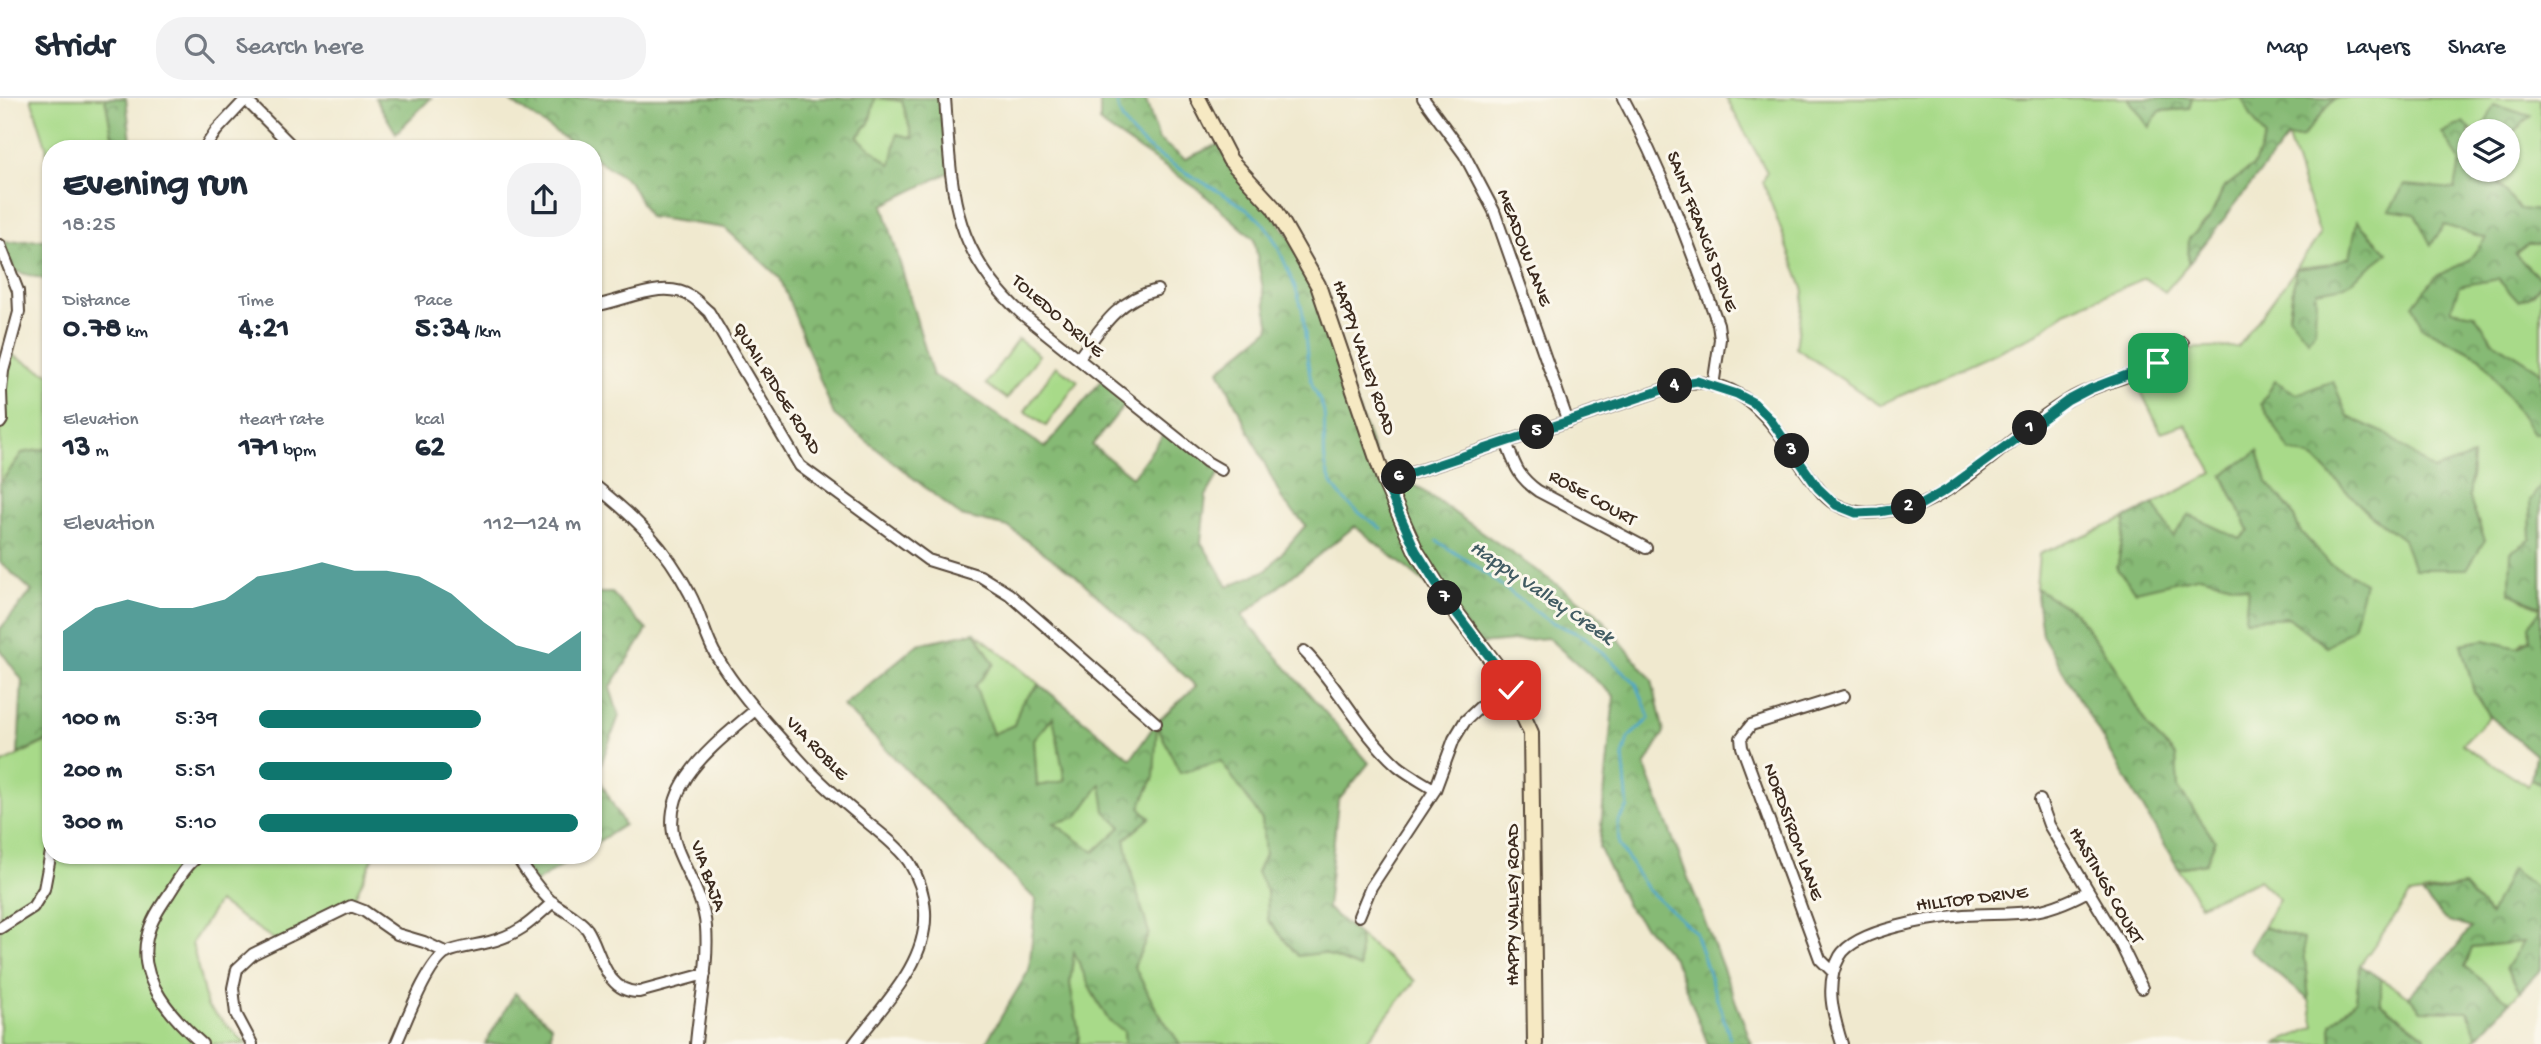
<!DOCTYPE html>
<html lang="en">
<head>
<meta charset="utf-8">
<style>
	:root { --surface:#fff; --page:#f2f2f3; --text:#1f2937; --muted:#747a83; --line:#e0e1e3; --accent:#0f766e }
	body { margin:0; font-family:"Gochi Hand",sans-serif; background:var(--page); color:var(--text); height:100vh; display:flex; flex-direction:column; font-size:26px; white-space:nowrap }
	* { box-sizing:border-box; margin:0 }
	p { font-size:23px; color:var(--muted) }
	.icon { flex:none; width:38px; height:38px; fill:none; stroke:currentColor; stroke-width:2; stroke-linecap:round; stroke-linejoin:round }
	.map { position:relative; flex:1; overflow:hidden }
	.panel { position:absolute; left:42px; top:42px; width:560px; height:724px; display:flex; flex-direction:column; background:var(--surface); border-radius:28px; box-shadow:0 2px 5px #0004 }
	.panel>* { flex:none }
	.buttons { position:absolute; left:2457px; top:21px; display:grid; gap:14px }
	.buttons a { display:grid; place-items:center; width:63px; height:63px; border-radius:50%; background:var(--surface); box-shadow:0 2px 5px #0004; font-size:35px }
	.pin { position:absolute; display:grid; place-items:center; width:60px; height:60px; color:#fff; margin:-30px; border-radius:14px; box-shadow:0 4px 10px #0006 }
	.km { position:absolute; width:35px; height:35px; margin:-18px; border-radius:50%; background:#222; color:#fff; font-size:19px; line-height:35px; text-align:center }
	.round { display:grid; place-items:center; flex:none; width:74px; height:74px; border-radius:28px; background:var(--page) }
	.headline { display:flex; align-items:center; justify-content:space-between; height:119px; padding:0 21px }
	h1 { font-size:38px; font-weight:700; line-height:52px }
	.figures { display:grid; grid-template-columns:repeat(3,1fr); gap:10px; height:119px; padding:7px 21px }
	.figures div { display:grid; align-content:center }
	.figures b { font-size:30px; font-weight:700 }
	.figures small { font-size:19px; font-weight:400 }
	.figures p { font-size:19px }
	.chart { height:196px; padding:14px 21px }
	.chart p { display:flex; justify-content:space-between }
	.chart svg { width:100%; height:126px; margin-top:7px; fill:var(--accent); opacity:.7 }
	ul { padding:0 21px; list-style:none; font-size:23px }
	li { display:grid; grid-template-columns:112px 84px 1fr; align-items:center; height:52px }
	li i { height:18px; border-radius:9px; background:var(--accent) }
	header { display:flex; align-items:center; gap:42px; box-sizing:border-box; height:98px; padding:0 35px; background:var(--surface); border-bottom:2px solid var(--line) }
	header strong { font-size:33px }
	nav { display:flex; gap:38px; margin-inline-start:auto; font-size:24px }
	.search { width:490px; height:63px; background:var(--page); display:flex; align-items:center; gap:18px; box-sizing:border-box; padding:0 24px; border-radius:28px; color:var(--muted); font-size:26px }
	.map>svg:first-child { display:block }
</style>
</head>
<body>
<header>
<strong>Stridr</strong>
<div class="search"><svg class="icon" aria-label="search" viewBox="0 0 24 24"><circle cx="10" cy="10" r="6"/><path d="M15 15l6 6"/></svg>Search here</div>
<nav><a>Map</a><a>Layers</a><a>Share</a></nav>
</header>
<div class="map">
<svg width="2541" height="946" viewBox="0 0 2541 946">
	<defs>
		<pattern id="forest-crowns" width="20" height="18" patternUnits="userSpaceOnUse" patternTransform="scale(1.75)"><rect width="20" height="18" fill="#86ba75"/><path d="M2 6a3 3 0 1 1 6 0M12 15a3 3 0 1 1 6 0" fill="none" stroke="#6f975f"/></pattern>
	</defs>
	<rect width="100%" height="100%" fill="#fbf7ec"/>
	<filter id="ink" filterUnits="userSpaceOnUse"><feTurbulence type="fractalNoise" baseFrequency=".0143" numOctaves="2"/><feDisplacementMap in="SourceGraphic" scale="14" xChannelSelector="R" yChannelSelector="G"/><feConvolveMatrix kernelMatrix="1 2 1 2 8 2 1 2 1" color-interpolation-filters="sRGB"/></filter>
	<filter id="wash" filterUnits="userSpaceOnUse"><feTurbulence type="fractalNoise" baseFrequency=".00686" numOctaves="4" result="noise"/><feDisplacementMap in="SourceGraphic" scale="28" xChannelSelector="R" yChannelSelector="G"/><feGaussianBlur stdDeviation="1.57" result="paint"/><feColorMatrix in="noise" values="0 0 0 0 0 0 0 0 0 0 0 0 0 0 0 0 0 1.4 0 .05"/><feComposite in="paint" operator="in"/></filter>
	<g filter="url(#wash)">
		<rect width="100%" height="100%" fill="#f0e9cf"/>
		<path fill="#a8da89" stroke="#728254" stroke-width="2" fill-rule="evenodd" d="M31,0h74l8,42 -2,9h-60v46l-5,-49z
			M875,0l27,3 11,38 -22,27 -34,-29 12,-14z
			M1726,0h402l21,29 11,-16 29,-2 3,-11h50l8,16 15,23 -11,28 -31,24 -13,29 -21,21 -1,26 -23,27 -20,-14 -80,34 -28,22 -157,71 -84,-57 8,-57 -41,-109 4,-10z
			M2335,0h206v126l-12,19 12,1v36l-26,-26 13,-11 -26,-23 -4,59 20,22 15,-6 8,-12v91l-4,-5 -44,-28 -19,-27 7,43 52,76h8v53l-11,15 1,39 -20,12 -1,41 31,16 -11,31 -7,2 -5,6 -34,-8 -23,4 13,47 16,25 -28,28 66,42 3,-7 10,4v116l-2,-9 -49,25 -26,-29 -54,9 -50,70 -4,35 -25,24 1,20h-57l40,-17 -6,-27 -6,-61 -40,-12 16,-28 -20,-19 -59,25 -22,-37 28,-5 9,-22 -37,-53 -2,-32 -27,-27 -39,-70 -35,-47 -39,-24 3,-34 87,-36 -9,51 19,22 64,-15 48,12 -3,32 43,-3 39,30 38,-64 -36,-20 -29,-32 -10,-22 -67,-33 26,54 -9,10 -51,-24 -16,22 -19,-34 59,-31 -28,-49 -24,8 -29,-59 46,-24 60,-2 58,-78 -7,45 36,-49 -29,3 24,-33 -32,-97 14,-1zM2469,33h39v39h-39zM2473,359l-4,41 16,42 -82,-1 -35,-26 -53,-54 118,11z
			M1018,241l21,16 -32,44 -21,-15z
			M8,255l43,22v73l-29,5 -22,30v-60z
			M1056,268l22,15 -32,45 -21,-15z
			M975,534l64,52 -18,20 -7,21 -21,9 -18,-48 19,-22z
			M1054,618l11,66 -28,4 -3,-46z
			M1156,625l65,38 23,30 18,29 3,35 -8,17 10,20 1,28 55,33 37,15 -1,-33 56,46 -51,63h-184l-24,-35 -22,-43 15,-33 -17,-57 -7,-37 25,-21 -10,-11 14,-30z
			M51,641v117h323l-23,50 -73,36 -60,-40 -26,41 15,63 40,38h-247v-280z
			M1101,685l20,44 -27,25 -41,-29 24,-7z
			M2524,843l-18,27 14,23 -10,11 -45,-35 7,-20z
			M1074,852l17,40 18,31 15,10 1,13h-47l1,-10 -9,-50z
			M2381,881l28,17 12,14 47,1 9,26 -6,7h-47l1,-8 -44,-33z"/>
		<path fill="url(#forest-crowns)" stroke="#60724a" stroke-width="2" fill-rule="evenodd" d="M105,0h21l6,51h-21l2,-9z
			M375,0h56l-35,35z
			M505,0h370l-6,25 -12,14 34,28 6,-31 16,4 -11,-37 -22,-3h56l10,4 4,70 -67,33 50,171 27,13 85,59 58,-69 26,21 -37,45 40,32 35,-47 54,40 -15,26 -5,46 27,44 39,-16 39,-45 -23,-24 -64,-131 51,-42 -16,-89 -55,-49 -99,-67v-25h45l14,42 26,19 36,-16 80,110 84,229 17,-6 195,137 55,67 12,52 -19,34 107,278h-44l-34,-85 -47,-53 -28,-59 15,-151 -66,-58 -69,6 -31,-42 -93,-76 -113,90 127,147 -31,38 -11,107 32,27 1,33 -37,-15 -25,3 -30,-36 -1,-28 -10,-20 8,-17 -3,-35 -41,-59 -41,12 -23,-48 -3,52 -14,30 10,11 -25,21 7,37 17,57 -15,33 22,43 24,35h-55l-1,-13 -15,-10 -18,-31 -17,-38 -4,32 9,50 -1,10h-93l44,-74 7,-70 -193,-194 75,-62 57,-12 19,32 -19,22 18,48 21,-9 7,-21 18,-20 92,75 25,-36 40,-37 -121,-111 -67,-48 -47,-11 -127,-101 -54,-137 -55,-50 -76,-11 -20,-36 -36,-24v-8h-12zM1053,619l12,64 -28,5 -3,-46zM1101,686l4,27 16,16 -27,25 -40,-29 23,-6z
			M2128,0h64l-3,11 -29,2 -11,16z
			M2242,0h93l-33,39 -15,1 -99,127 1,-26 21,-21 13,-29 31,-24 11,-28 -15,-23z
			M2494,7l37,11 -23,21v-6h-26z
			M2464,24l8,9h-3v39h21l-1,2 30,37 22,2v33h-13l-13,10 26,26c-3,13 -11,17 -23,21l-20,-22 -39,7 -8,24 23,4 19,27 44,28 4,5v59h-8l-52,-76 -59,-30 -9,-22 23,-29 32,-15 18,-23 -42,-13 -13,20 -16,-31 -26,-4 16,-25 50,4 5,-28 -18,-28z
			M2357,123l31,32 -43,33 -29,5 -1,38 -7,11 -19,-24 7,-47 30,-4 24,-8z
			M51,141v42l-41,-11 -10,-27z
			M2275,283l22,13 36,-13 15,36 39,17 46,36 40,-14 -4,42 16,42 -18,29h-53l-11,-30 -35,-26 -53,-54 -25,-8 -29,-47z
			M51,350v291l-33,15 4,-74 -22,-30v-21l32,-38 -32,-29v-78l22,-31z
			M2258,353l9,31 23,27 10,22 29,32 36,20 -12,45 -26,19 -39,-30 -43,3 3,-32 -48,-12 -64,15 -19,-22 9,-51 28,-14 19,33 16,-22 51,24 9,-9 -26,-55z
			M2541,388v121l-31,-14 1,-41 20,-13 -1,-39z
			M2036,490l38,24 36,47 39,70 27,27 2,32 37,53 -9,22 -28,5 -136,-233z
			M593,495h19l35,37 -37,58 9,28 -22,59 27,50 -31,20z
			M2541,511v174l-10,-4 4,-24 -45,-39 -16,-25 -13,-47 23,-4 34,8 12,-8 -1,-14z
			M516,758h60l-41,27z
			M2511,771l28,21 2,9v70l-21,22 -14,-23 17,-26 -51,5 -7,20 45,35 -33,35 -9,-26 -47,-1 -12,-14 42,-43 20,-25 -26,-8 -22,-25 41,-9 26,29z
			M2263,829l40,12 6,61 -60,-50z
			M2360,867l21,14v24l44,33 -1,8h-92l-1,-20 25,-24z
			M515,895l36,32v19h-66z"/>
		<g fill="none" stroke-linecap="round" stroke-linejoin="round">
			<path stroke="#4ca7ca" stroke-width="2.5" d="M1117,0c-2,58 124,90 152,133 10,17 32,65 34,84 3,22 3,47 9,69 3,10 11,19 12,29 2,21 -3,45 5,64 9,23 33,38 53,52
				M1437,443l37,24 73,55 38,17 51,46 14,35 -22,20 -5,18 5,51 -10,15 1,23 28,44 48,43 35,106"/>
		</g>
	</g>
	<g filter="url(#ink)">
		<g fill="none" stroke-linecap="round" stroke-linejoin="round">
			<g stroke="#564739" stroke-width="14">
				<path id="street" d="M244,0l51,51
					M945,0c7,91 4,148 76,215l186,149 14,8
					M1423,0l41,56 30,57 74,211
					M1623,0c39,72 67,149 95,226l2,15 -7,47
					M204,51l12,-18 30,-32
					M0,147l18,46 1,21 -16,59 -2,20 1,29 -2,3
					M593,208c31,-4 70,-28 99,-9 6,4 11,10 17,15l91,154 128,94 52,16 29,18 147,129
					M1078,261c23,-31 40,-60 79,-69
					M1506,344c9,23 11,34 32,49l108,57
					M1385,384l295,-98c64,-11 95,43 126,88 9,12 19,28 33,34 15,8 30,8 46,5 12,-2 26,-2 37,-7 53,-24 97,-76 148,-105 28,-16 60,-21 88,-36 10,-5 17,-13 25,-20
					M593,386c41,32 73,63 97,110 11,20 15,44 27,63 22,37 52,68 80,100 21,24 45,44 70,65 14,12 31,24 42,40 9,14 15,32 16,49 3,52 -43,95 -71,133
					M1304,553c35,35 56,82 94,115 11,9 25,16 37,24
					M2040,702l9,25 72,120 21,43
					M199,758c-13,9 -21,24 -30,38 -9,13 -19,28 -22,44 -10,42 27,81 55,106
					M516,758c11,16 22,34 37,47 11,8 26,15 34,26 14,21 17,64 52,63l66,-18
					M1359,818l12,-29 64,-97 19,-51 11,-18 20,-19 26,-12
					M0,830l33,-21 11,-18 7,-37
					M1833,874l-13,-13 -78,-212 -1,-9 10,-13 93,-29
					M252,946l-16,-30 -3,-26 4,-19 16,-15 98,-48 13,5 33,23 27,8 23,11
					M396,946c10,-22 30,-78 50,-91 11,-6 30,-7 43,-11 30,-8 41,-19 64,-40
					M696,946c3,-39 13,-78 10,-117 -2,-28 -19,-53 -29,-79 -23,-61 39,-104 78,-138
					M1842,946c-9,-29 -18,-60 -2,-88 16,-27 94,-38 124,-41 21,-2 43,0 64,-3 21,-2 42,-11 60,-21"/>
			</g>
			<g stroke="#564739" stroke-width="18">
				<path id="secondary" d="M1198,0l32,62 44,48 44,77 67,197 31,69 32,51 59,78 24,53 4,311"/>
			</g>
			<use href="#street" stroke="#fff" stroke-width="10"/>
			<use href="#secondary" stroke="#f6e9c3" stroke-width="14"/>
		</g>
	</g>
	<g fill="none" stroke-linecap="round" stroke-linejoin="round" filter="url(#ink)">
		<g stroke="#fff" stroke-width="14">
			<path id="route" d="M1511,592l-4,-10 -59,-78 -32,-51 -31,-69 295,-98 17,-3 40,13 17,9 16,16 48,69 18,17 20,8 23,-1 41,-7 26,-15 121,-89 23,-12 68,-26"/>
		</g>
		<use href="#route" stroke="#0f766e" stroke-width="9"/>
	</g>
	<g text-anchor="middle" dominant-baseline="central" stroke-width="6" stroke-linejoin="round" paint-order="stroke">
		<g font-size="19" fill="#3b2a1e" stroke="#fbf7ec">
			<text transform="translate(1701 134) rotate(69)">SAINT FRANCIS DRIVE</text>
			<text transform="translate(1523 150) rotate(69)">MEADOW LANE</text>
			<text transform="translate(1057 219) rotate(41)">TOLEDO DRIVE</text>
			<text transform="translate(1363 260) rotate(71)">HAPPY VALLEY ROAD</text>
			<text transform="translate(776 291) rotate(58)">QUAIL RIDGE ROAD</text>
			<text transform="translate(1592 401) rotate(29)">ROSE COURT</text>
			<text transform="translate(816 651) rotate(46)">VIA ROBLE</text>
			<text transform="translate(1792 734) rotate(70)">NORDSTROM LANE</text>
			<text transform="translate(707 778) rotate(70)">VIA BAJA</text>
			<text transform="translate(2105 788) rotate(60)">HASTINGS COURT</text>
			<text transform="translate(1972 802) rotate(-7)">HILLTOP DRIVE</text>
			<text transform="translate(1514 807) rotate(-90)">HAPPY VALLEY ROAD</text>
		</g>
		<g font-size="21" font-style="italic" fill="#425c63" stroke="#fbf7ec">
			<text transform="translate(1541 496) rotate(34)">Happy Valley Creek</text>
		</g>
	</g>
</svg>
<div class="buttons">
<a><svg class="icon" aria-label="layers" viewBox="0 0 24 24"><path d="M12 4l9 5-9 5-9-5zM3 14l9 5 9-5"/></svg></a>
</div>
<div class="pin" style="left:2158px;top:265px;background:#1e9e55"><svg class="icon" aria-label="arrive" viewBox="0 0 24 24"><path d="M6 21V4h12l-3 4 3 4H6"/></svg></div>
<div class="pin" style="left:1511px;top:592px;background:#d93025"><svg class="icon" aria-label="check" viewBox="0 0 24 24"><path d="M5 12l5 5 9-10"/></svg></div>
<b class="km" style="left:2030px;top:330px">1</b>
<b class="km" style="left:1909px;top:409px">2</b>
<b class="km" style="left:1792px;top:353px">3</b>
<b class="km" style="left:1675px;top:288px">4</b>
<b class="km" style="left:1537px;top:334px">5</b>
<b class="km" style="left:1399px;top:379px">6</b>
<b class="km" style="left:1445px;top:500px">7</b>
<section class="panel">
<div class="headline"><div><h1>Evening run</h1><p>18:25</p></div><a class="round"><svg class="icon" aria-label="share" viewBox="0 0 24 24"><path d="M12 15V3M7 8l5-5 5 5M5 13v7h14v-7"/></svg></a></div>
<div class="figures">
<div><p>Distance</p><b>0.78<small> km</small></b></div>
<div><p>Time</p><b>4:21</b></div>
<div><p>Pace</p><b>5:34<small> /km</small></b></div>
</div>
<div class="figures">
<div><p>Elevation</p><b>13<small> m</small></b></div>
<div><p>Heart rate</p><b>171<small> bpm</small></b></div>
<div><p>kcal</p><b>62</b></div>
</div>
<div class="chart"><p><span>Elevation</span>112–124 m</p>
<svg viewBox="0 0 160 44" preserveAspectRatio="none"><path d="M0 44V30L10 22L20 19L30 22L40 22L50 19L60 11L70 9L80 6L90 9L100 9L110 11L120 17L130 27L140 35L150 38L160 30V44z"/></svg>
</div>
<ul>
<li><b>100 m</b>5:39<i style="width:69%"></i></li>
<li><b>200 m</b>5:51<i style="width:60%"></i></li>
<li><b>300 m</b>5:10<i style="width:99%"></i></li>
</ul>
</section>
</div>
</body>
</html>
